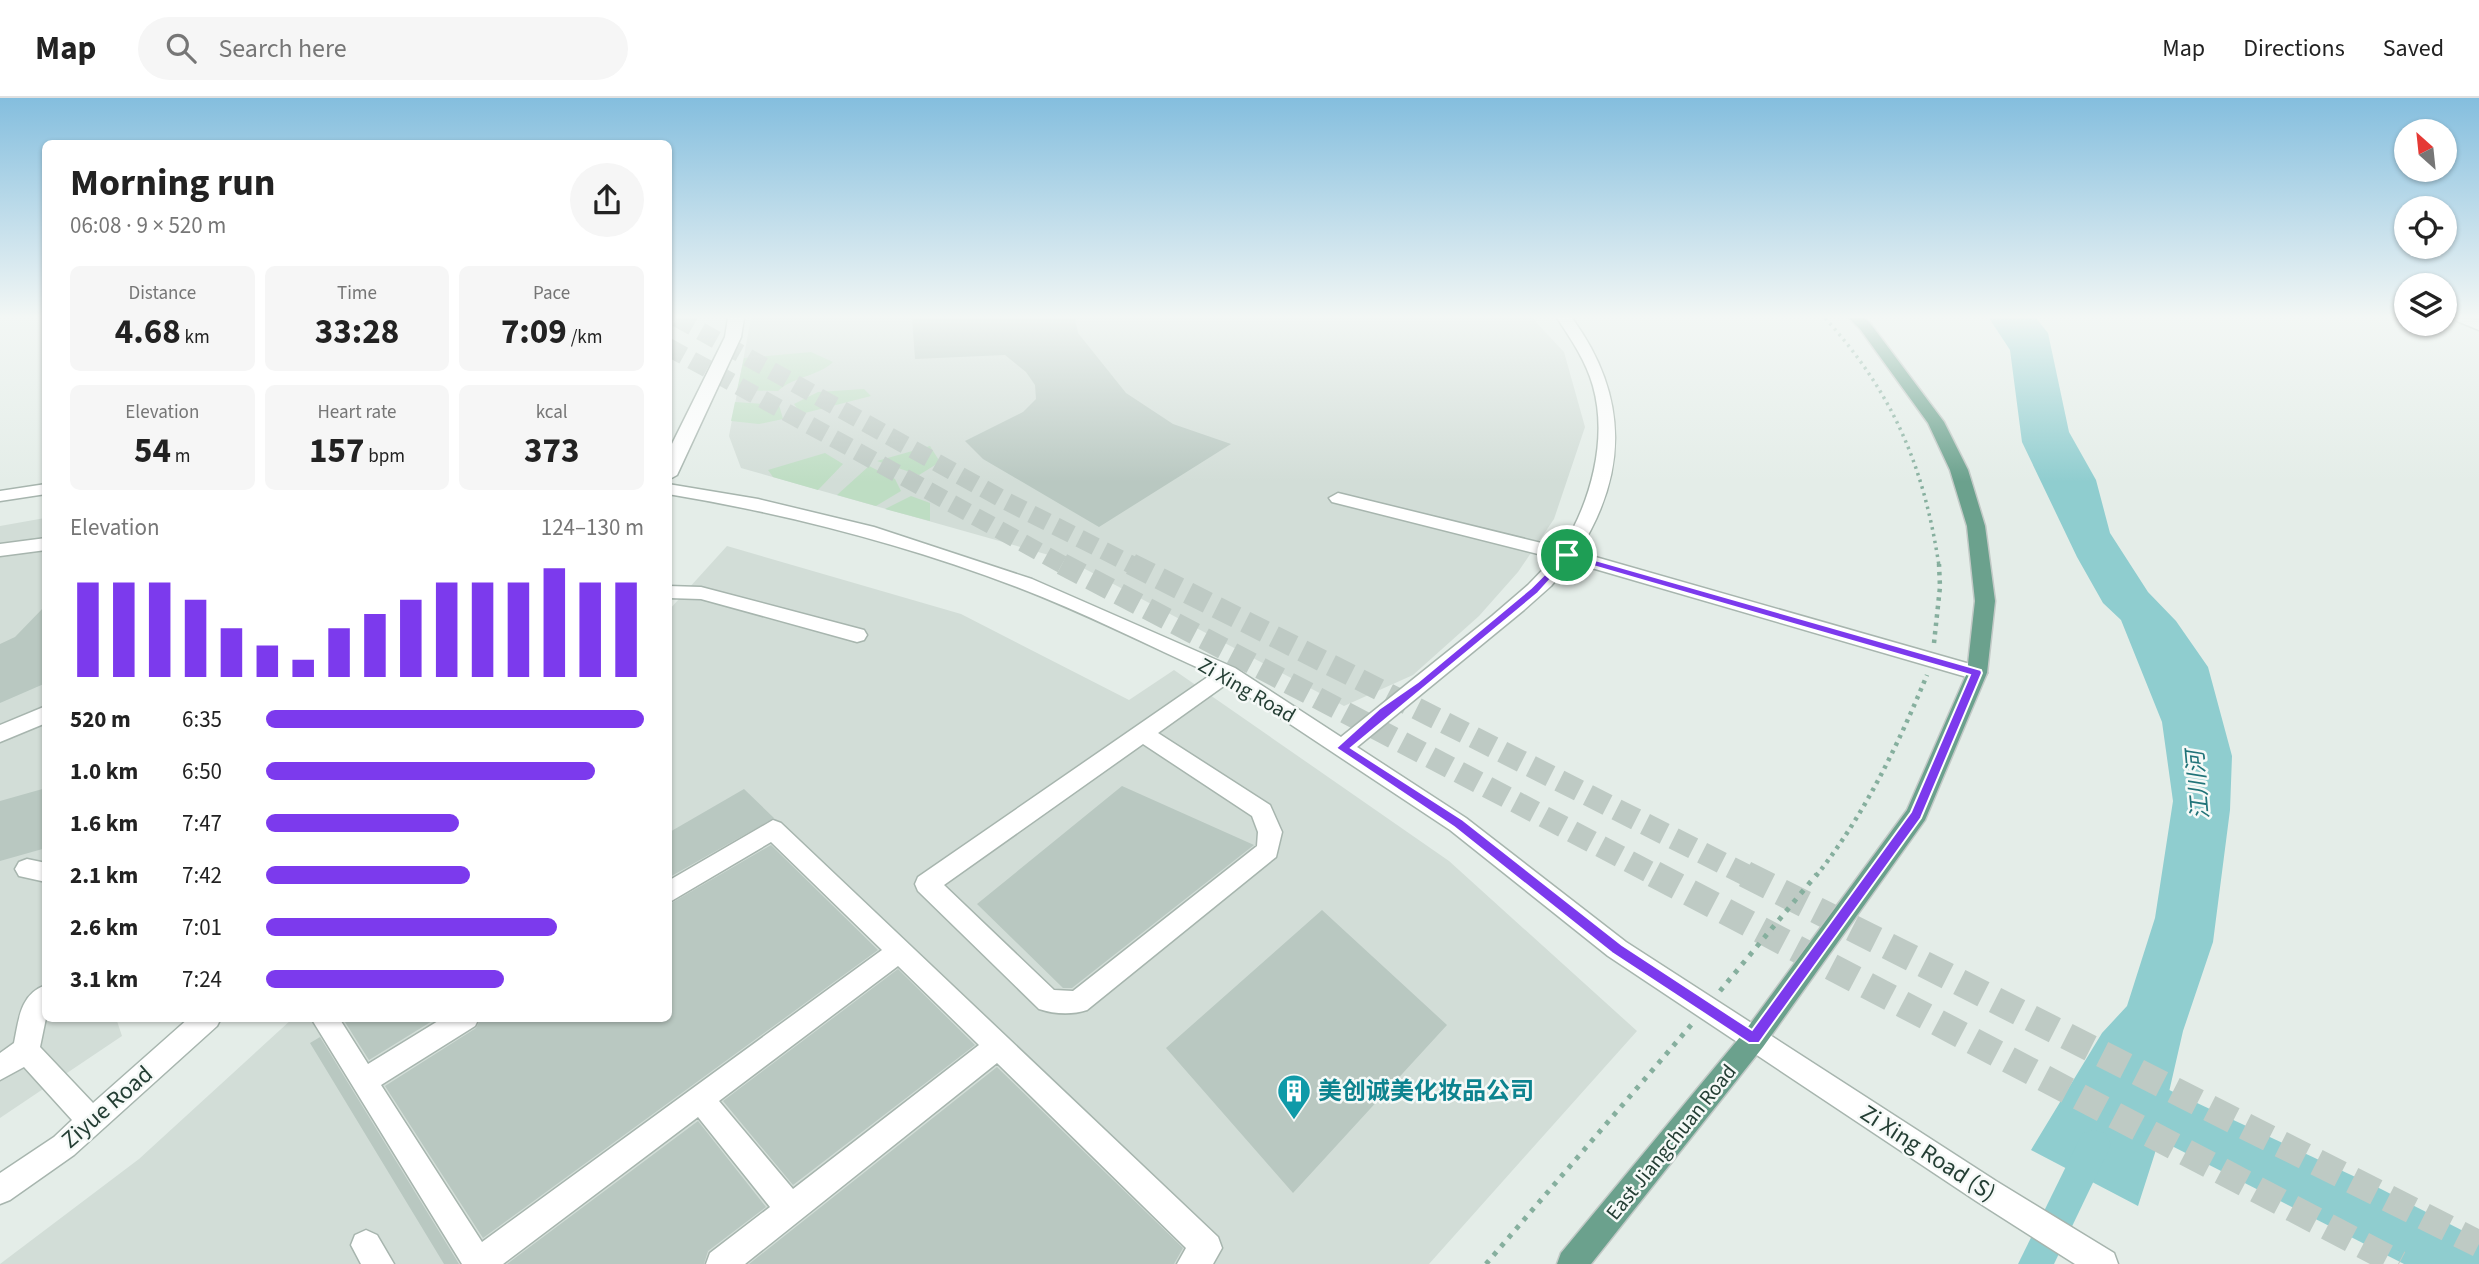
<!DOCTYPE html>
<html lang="en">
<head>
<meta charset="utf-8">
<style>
	:root { --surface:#fff; --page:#f6f6f6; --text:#222; --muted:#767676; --line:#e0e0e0; --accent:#7c3aed }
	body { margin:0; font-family:"Source Sans 3","Noto Sans SC",sans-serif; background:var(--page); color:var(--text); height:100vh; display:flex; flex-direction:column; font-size:26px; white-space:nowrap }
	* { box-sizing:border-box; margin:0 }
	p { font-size:23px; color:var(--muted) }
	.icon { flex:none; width:38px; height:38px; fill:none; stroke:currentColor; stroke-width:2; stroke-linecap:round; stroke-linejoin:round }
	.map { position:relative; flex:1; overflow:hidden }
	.drawer { position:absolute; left:42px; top:42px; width:630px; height:882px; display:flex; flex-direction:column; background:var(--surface); border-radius:10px; box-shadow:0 2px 5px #0004 }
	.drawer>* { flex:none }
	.needle { width:46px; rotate:333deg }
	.tools { position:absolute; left:2394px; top:21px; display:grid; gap:14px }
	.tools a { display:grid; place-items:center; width:63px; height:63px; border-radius:50%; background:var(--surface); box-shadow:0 2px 5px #0004; font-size:35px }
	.pin { position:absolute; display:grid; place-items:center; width:60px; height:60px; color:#fff; margin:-30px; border:4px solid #fff; border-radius:50%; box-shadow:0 2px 7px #0007 }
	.round { display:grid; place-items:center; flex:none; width:74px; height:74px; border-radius:37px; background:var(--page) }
	.summary { display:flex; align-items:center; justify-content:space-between; height:119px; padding:0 28px }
	h1 { font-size:38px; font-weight:700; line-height:52px }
	.figures { display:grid; grid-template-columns:repeat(3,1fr); gap:10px; height:119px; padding:7px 28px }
	.figures div { display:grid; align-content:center; border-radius:10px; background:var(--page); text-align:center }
	.figures b { font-size:35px; font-weight:700 }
	.figures small { font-size:19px; font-weight:400 }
	.figures p { font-size:19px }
	.chart { height:196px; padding:14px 28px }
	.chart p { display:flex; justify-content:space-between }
	.chart svg { width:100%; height:126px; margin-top:7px; stroke:var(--accent); stroke-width:6 }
	ul { padding:0 28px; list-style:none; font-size:23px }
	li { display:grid; grid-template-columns:112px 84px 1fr; align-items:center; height:52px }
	li i { height:18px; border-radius:9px; background:var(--accent) }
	header { display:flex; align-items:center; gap:42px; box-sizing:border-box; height:98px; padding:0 35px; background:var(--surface); border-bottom:2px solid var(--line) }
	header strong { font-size:33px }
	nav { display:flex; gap:38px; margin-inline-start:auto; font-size:24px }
	.search { width:490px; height:63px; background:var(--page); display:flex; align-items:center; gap:18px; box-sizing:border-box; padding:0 24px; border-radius:38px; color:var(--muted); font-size:26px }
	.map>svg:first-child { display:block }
</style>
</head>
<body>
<header>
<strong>Map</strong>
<div class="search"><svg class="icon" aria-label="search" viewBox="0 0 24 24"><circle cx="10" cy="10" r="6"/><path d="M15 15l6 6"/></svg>Search here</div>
<nav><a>Map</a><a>Directions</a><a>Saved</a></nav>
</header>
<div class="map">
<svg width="2479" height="1166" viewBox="0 0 2479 1166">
	<rect width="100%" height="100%" fill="#e4ede8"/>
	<path fill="#d2ddd7" d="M751,220h781l32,34 21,75 -31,92 -36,53 -39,44 -66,59 -69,31 -274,-145 -329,-93 -12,-32z
		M45,420l1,500 73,1 -2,2 5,15 -122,82v-592z
		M727,448l234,68 168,86 45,-30 275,191 188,170 -208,233h-1429l139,-105 153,-140 376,-1 1,-408z"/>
	<path fill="#beddc3" d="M811,254l22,10c-16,15 -39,14 -55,29l-41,-1 7,-32z
		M864,291l7,7 -70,18 -7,-10 24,-12z
		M735,304l44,3 4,14 -24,5 -28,-3z
		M930,348l10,16 -21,13 -42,-14z
		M825,355l18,11 -25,26 -45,-13 -5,-7z
		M869,368l26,13 6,12 -25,15 -39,-11z
		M911,398l19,7v18l-45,-12z"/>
	<path fill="#8fcdcf" d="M1989,220h47l12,15 21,99 27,48 14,53 38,59 28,29 32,46 24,89 -2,54 -17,132 -30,89 -28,122 -17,53 -107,-56 71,-117 25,-27 28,-88 18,-117 -11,-79 -41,-102 -18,-17 -26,-46 -55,-115 -12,-92z"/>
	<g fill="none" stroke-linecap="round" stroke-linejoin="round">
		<path fill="#8fcdcf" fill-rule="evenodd" d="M2094,1031l12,5 5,11 -57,119h-36l64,-130z"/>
		<path fill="#8fcdcf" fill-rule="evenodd" d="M2120,969l261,122 98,50v25h-75l-303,-154 -9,-18 9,-18z"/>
	</g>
	<path fill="#b9c8c1" d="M912,220h163l3,15 48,60 47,31 58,20 -132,83 -116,-68 -18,-18 58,-29 13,-13 -1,-14 -9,-13 -21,-17 -90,4z
		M46,507v78l-46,20v-59l15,-7z
		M1122,688l132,59 -182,143h-9l-86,-84z
		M46,690v60l-46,13v-60z
		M744,691l30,29 -106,60v-45z
		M771,747l107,105 -395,288 -98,-152 91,-58 5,-10h187v-113z
		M1322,812l125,115 -154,168 -127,-145z
		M898,871l77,76 -182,140 -70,-84z
		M352,920h85l-68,42 -24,-38z
		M320,939l139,227h-15l-134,-221z
		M997,969l186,181 -9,16h-425z
		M698,1023l68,86 -58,44 -4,13h-197z"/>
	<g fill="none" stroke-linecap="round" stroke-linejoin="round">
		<path stroke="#becac4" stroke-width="18" stroke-dasharray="18 9" stroke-linecap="butt" d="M677,220l327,182 130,66
			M668,249l397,219"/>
		<path stroke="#becac4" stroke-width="22" stroke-dasharray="22 10" stroke-linecap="butt" d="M1062,466l595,312
			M1131,466l617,312"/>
		<path stroke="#becac4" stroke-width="27" stroke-dasharray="27 13" stroke-linecap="butt" d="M1654,776l745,390
			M1745,776l734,370"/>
		<g stroke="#a7b5ae" stroke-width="3">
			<path id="minor" d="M728,220h16l-3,19 -64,138 -9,5v-28l57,-115z
				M1557,220h15c56,77 57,154 6,234l406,116 3,5 -3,5 -7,2 -406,-118 -20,24 -27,24 -167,137 109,71 160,124 370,239 118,72 4,11h-43l-99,-63 -368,-245 -158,-126 -222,-147 -70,50 112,72 12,27 -6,25 -189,153c-15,5 -33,4 -48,-1l-121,-118 -3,-7 3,-7 294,-203c-65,-29 -129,-62 -195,-87 -113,-43 -229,-73 -349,-93v-10l90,15 116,28 158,52 203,89 106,69 151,-121 36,-31 26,-27 -222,-56 -3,-4 9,-5 224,55c29,-46 46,-109 31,-162 -7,-25 -22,-47 -36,-68zM1143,646l109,72 6,16 -1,14 -184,145 -19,-1 -110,-105z
				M2455,220l24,2v10l-22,-9z
				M46,386v10l-46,7v-10z
				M46,440v12l-46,6v-12z
				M668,488l33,1 163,43 3,5 -3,5 -7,2 -156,-43 -33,-1z
				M46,608v17l-46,19v-17z
				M773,722l8,3 437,414 4,11 -9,16h-36l9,-16 -189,-185 -252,201h-39l4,-11 60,-46 -72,-90 -195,147h-41l-151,-246h28l29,46 75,-46h36l-4,8 -94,59 101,157 400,-292 -111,-108 -103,61v-22zM898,868l81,79 -186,144 -74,-88z
				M27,761l19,4v19l-27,-6 -4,-7 4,-7z
				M46,887v33l-6,29 53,56 96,-85h32l-4,8 -143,129 -64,45 -10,4v-31l54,-36 18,-17 -48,-53 -24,13v-27l14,-10c5,-24 6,-49 32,-58z
				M366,1132l11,5 17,29h-33l-10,-19 4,-10z"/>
		</g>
		<g stroke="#c2c9c6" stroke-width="3">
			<path id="major" d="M1849,220h16l5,5 74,99 24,48 17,56 10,75 -8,72 -62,147 -162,227 -172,217h-34l4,-11 184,-222 162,-221 60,-137 8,-72 -8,-75 -17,-56 -22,-47 -68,-94z"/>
		</g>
		<path stroke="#86af9e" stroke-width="3.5" stroke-dasharray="2.5 4.5" stroke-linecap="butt" d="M1825,220c68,75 99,148 114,248"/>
		<path stroke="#86af9e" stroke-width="4.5" stroke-dasharray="3.5 5" stroke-linecap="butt" d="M1934,545l6,-56 -1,-23
			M1816,778c48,-60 82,-131 111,-201"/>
		<path stroke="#86af9e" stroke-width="5" stroke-dasharray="4.5 7" stroke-linecap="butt" d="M1720,893l97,-117
			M1486,1166l206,-240"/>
		<use href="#minor" fill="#fff" fill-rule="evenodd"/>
		<use href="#major" fill="#6ba18d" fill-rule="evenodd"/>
	</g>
	<linearGradient id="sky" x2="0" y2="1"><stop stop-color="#84bede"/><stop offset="0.57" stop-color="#f3f7f5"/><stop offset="1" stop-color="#f3f7f5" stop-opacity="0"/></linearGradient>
	<rect width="2479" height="384" fill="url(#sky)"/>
	<path fill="#7c3aed" stroke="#fff" stroke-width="2" fill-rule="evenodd" d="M1567,454l414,118 1,3 -61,145 -162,225h-10l-137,-90 -158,-126 -118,-79 43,-39 39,-27 113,-94zM1569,461l401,116 -59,137 -159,218 -130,-85 -159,-125 -112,-72 187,-155z"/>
	<defs>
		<g id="building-pin" transform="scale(1.75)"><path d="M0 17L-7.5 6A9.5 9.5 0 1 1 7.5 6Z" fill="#0f9aa8" stroke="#f5f9f7"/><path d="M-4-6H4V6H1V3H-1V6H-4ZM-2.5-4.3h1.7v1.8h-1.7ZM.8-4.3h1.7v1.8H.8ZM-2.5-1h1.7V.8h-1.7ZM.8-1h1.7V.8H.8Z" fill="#fff"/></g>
	</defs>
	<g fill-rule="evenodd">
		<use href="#building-pin" x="1294" y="993"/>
	</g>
	<g text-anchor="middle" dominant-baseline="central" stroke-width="5" stroke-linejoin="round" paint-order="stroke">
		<g font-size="21" fill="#243e34" stroke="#f5f9f7">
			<text transform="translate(1247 592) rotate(30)">Zi Xing Road</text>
			<text transform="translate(1671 1044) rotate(-51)">East Jiangchuan Road</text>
		</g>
		<g font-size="23" font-style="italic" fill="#207378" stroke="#f5f9f7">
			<text transform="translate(2198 687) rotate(-95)">江川河</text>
		</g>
		<g font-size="24" font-weight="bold" fill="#0d838f" stroke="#f5f9f7" text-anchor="start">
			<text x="1318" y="993">美创诚美化妆品公司</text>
		</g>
		<g font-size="24" fill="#243e34" stroke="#f5f9f7">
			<text transform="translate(107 1009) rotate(-41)">Ziyue Road</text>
			<text transform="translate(1928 1055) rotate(33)">Zi Xing Road (S)</text>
		</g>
	</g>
</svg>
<div class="tools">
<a><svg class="needle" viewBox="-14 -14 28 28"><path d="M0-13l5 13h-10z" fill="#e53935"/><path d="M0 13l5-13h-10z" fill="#767676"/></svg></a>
<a><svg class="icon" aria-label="locate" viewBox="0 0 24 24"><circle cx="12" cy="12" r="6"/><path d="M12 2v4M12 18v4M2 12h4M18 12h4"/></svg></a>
<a><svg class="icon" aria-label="layers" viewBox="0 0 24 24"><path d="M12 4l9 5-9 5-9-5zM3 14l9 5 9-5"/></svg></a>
</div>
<div class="pin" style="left:1567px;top:457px;background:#1e9e55"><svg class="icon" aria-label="arrive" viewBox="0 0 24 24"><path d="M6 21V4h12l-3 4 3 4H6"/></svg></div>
<section class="drawer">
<div class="summary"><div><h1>Morning run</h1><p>06:08 · 9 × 520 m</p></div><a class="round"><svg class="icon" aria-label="share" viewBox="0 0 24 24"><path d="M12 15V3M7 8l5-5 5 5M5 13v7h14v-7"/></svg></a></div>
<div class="figures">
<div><p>Distance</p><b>4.68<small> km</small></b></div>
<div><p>Time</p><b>33:28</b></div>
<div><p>Pace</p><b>7:09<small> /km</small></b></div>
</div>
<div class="figures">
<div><p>Elevation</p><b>54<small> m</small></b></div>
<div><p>Heart rate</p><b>157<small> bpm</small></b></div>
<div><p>kcal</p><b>373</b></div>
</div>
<div class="chart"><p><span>Elevation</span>124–130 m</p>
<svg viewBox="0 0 160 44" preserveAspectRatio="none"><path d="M5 44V11M15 44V11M25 44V11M35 44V17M45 44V27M55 44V33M65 44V38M75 44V27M85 44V22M95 44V17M105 44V11M115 44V11M125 44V11M135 44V6M145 44V11M155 44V11"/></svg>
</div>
<ul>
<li><b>520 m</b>6:35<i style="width:100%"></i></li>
<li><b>1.0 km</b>6:50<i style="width:87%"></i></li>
<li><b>1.6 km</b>7:47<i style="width:51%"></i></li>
<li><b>2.1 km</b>7:42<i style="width:54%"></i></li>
<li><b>2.6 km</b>7:01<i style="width:77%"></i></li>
<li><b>3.1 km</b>7:24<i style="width:63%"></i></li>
</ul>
</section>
</div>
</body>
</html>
